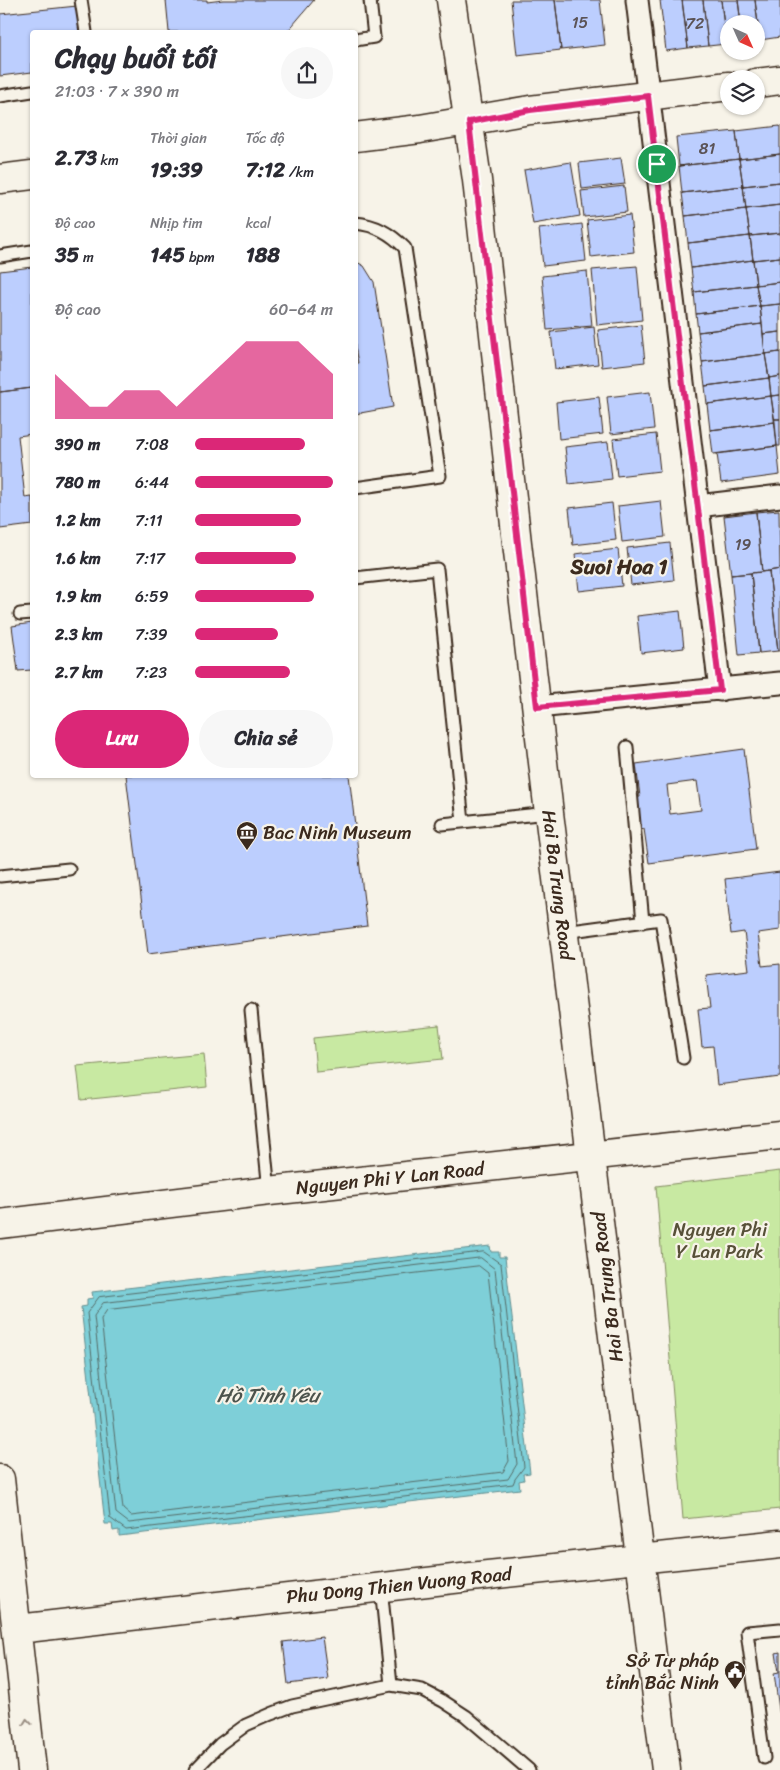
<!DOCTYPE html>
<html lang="vi">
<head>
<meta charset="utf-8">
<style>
	:root { --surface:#fff; --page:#f7f7f7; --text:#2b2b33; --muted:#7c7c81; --accent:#db2777 }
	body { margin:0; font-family:Sriracha,sans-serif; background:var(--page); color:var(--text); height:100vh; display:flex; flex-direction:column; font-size:19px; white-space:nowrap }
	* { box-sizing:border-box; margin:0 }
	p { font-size:16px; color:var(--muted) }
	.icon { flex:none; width:28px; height:28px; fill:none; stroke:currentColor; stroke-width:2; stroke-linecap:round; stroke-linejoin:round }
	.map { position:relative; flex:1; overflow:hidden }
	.side { position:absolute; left:30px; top:30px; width:328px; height:748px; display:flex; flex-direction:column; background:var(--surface); border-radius:5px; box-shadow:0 1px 4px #0004 }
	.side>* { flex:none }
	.needle { width:32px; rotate:135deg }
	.fabs { position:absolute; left:720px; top:15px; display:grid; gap:10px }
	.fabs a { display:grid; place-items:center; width:45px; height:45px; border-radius:50%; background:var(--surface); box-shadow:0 1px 4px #0004; font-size:25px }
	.pin { position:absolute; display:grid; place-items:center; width:42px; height:42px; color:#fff; margin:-21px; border:2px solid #fff; border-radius:50%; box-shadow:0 1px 5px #0007 }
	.round { display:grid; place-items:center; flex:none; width:52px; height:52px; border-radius:26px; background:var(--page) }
	.headline { display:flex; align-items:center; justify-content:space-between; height:85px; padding:0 25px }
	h1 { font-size:28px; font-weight:800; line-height:38px }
	.stats { display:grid; grid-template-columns:repeat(3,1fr); gap:8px; height:85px; padding:5px 25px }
	.stats div { display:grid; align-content:center }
	.stats b { font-size:21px; font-weight:800 }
	.stats small { font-size:14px; font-weight:400 }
	.stats p { font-size:14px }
	.chart { height:140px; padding:10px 25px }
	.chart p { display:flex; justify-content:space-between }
	.chart svg { width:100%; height:90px; margin-top:5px; fill:var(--accent); opacity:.7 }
	.action { display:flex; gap:10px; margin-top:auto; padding:10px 25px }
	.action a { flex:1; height:58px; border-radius:30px; background:var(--accent); color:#fff; font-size:20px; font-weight:800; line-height:58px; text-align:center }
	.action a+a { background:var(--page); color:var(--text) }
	ul { padding:0 25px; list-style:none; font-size:16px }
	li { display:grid; grid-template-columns:80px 60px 1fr; align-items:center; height:38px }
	li i { height:12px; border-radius:6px; background:var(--accent) }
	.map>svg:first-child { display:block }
</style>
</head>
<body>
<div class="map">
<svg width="780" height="1770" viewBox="0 0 780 1770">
	<rect width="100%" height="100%" fill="#f7f3e8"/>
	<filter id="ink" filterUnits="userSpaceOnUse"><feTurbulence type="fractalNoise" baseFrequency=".02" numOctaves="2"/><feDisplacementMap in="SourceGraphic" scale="10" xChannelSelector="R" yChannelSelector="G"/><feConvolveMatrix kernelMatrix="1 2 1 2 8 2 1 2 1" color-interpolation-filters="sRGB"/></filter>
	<g filter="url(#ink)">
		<path fill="#c8e9a2" stroke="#828a60" d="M439,1025l4,34 -127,13 -3,-34z
			M204,1054l3,33 -126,13 -4,-34z
			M780,1171v338l-97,10 -27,-333z"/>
		<path fill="#7ecfd8" stroke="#638d8e" d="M490,1246l1,6h8v5h6l25,216 -7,1 1,6 -5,1 1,8 -401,47v-6l-6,1 -1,-7h-7l-24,-217 6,-1v-7l6,-1 -1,-6z"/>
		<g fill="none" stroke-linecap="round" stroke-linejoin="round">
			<path stroke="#566c68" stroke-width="1" d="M484,1252l17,12 23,203 -9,12 -2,5 -387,46 -16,-12 -23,-205 12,-16z
				M481,1258l14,11 22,195 -9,15 -379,44 -13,-10 -22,-197 9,-13z
				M479,1266l9,7 21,188 -6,11 -372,44 -8,-7 -22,-190 6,-9z"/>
		</g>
		<path fill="#bccefe" stroke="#3b2a1e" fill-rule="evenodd" d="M166,0h41v2l16,-2h91l-27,32h-118z
			M511,0h44l6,50 -44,5z
			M555,0h45l5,45 -44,5z
			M660,0h22l6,48 -22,3z
			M682,0h21l5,46 -20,2z
			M703,0h18l5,44 -18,2z
			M721,0h17l3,24h-12v19l-3,1z
			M738,0h17l5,40h-4v-16h-15z
			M755,0h25v37l-20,3z
			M77,6l3,26h-48v40l-32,4v-62z
			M780,126v28l-41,5 -3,-28z
			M736,131l3,28 -60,7 -3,-29z
			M780,154v28l-37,4 -4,-27z
			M621,158l4,26 -43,5 -3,-26z
			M739,159l4,27 -61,7 -3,-27z
			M571,162l9,54 -47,8 -9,-54z
			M780,182v23l-34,4 -3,-23z
			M624,186l3,26 -43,5 -3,-26z
			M743,186l3,23 -61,7 -3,-23z
			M780,205v28l-30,3 -4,-27z
			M746,209l4,27 -62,7 -3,-27z
			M630,215l4,37 -43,5 -4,-37z
			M582,224l4,37 -43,5 -4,-37z
			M780,233v24l-27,3 -3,-24z
			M750,236l3,24 -62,8 -3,-25z
			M780,257v25l-24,3 -3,-25z
			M753,260l3,25 -62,7 -3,-24z
			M355,261l9,5 10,16 19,125 -38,7v-51h3l-3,-16z
			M637,266l5,54 -45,5 -5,-55z
			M32,267v121l-32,4v-121z
			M587,271l5,55 -45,4 -5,-54z
			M780,282v22l-20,2 -4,-21z
			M756,285l4,21 -64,8 -2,-22z
			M780,304v28l-17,2 -3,-28z
			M760,306l2,18 -64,8 -2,-18z
			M762,324l3,30 -63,8 -4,-30z
			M641,325l4,37 -43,5 -4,-37z
			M594,327l4,37 -43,5 -4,-37z
			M780,332v20l-15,2 -2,-20z
			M780,352v24l-11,2 -4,-24z
			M765,354l4,24 -64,8 -3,-24z
			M780,376v19l-9,1 -2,-18z
			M769,378l2,18 -64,8 -2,-18z
			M32,388v46l-14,2 7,62 7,-1v28l-32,4v-137z
			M650,392l4,37 -43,5 -4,-37z
			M780,395v24h-6l-3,-23z
			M771,396l4,26 -65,8 -3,-26z
			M599,397l4,37 -44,5 -3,-37z
			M774,419h6v27h-3z
			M775,422l2,24 -64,8 -3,-24z
			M656,434l4,37 -43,5 -4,-37z
			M608,442l4,37 -43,5 -4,-37z
			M777,446l3,29 -59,8 -4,-29z
			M661,501l4,36 -43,5 -4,-36z
			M612,503l4,37 -43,5 -4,-37z
			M779,510l1,59 -18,3 -6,-60z
			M756,512l6,60 -31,3 -7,-59z
			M670,543l4,37 -43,5 -4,-37z
			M618,549l4,37 -43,5 -4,-37z
			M780,569v82h-2l-9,-80z
			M769,571l9,80 -19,2 -8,-80z
			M751,573l8,80 -20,2 -8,-80z
			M680,611l4,37 -43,5 -4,-37z
			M32,623v47l-14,1 -6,-45z
			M744,749l12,100 -107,14 -5,-34 -7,2 -4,-33 7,-1 -4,-33zM697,781l4,29 -31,4 -3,-29z
			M126,775h223l18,151 -219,28z
			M780,872v58l-22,3 4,33 18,-2v113l-63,8 -4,-39 -11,1 -4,-38 12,-1 -4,-33 43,-5 -5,-38 -13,2 -6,-55z
			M322,1637l6,42 -40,5 -5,-42z
			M780,1652v65l-6,-44 5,-1 -3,-19z"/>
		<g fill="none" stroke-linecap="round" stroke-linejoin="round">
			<g stroke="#3b2a1e" stroke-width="15">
				<path id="lane" d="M81,0l5,32
					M355,40l19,-3 -4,-37
					M0,96l32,-5
					M355,223c21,2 35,10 50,25l35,228 -85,12
					M0,256l32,-5
					M355,578l82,-9 26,253
					M20,614l12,-1
					M627,747l16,175
					M442,824l107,-11
					M0,876l69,-7
					M564,932l97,-13 22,139
					M251,1010l18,181
					M381,1587l10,98
					M764,1758l-17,-126 33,-3
					M195,1770l25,-26 26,-19 25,-11 21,-8 99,-21 31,5 21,11 23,15 63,54"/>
			</g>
			<g stroke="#3b2a1e" stroke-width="25">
				<path id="street" d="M637,0l83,690
					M698,506l82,-10
					M537,707l243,-24"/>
			</g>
			<g stroke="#3b2a1e" stroke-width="31">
				<path id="secondary" d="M451,0l26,180 40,363 32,270 117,957
					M756,83l24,-3
					M355,137l65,-8 110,-19 199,-24
					M0,179l32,-4
					M0,1224l269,-33 511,-56
					M0,1479l32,291
					M18,1629l470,-54 292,-31"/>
			</g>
			<use href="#lane" stroke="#f7f3e8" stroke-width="11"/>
			<use href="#street" stroke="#f7f3e8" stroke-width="21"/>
			<use href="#secondary" stroke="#f7f3e8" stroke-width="28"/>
		</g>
		<defs><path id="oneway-chevron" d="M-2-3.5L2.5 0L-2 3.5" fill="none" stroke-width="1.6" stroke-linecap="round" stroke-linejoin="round" transform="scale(1.25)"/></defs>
		<use stroke="#998e83" href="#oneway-chevron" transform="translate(27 1722) rotate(-96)"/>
	</g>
	<g fill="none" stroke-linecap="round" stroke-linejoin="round" filter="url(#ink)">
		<g stroke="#fff" stroke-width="10">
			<path id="route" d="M648,96l72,594 -183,17 -68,-585 61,-12z"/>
		</g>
		<use href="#route" stroke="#db2777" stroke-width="6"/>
	</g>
	<defs>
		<g id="museum-pin" transform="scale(1.125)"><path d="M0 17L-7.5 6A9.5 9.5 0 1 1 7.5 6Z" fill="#3b2a1e" stroke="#f7f3e8"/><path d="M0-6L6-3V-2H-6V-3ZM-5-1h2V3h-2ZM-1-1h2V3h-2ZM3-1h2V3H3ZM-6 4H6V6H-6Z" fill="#fff"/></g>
		<g id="civic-pin" transform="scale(1.125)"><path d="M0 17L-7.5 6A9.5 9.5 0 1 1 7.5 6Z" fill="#3b2a1e" stroke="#f7f3e8"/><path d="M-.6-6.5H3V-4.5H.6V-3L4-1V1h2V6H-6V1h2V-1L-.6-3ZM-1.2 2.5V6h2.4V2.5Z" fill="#fff"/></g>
	</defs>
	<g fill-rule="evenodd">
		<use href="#museum-pin" x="247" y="832"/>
		<use href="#civic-pin" x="735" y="1671"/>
	</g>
	<g text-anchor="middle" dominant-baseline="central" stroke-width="4.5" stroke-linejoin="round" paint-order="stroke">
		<g font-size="16" fill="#5b5356">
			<text x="580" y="22">15</text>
			<text x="695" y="23">72</text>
			<text x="707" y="148">81</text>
			<text x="743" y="544">19</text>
		</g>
		<g font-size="19" fill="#3b2a1e" stroke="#f7f3e8" text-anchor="start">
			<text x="263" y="832">Bac Ninh Museum</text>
			<text x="719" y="1660" text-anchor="end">Sở Tư pháp<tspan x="719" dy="22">tỉnh Bắc Ninh</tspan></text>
		</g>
		<g font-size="19" fill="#3b2a1e" stroke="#f7f3e8">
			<text transform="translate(558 885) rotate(83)">Hai Ba Trung Road</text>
			<text transform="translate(390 1178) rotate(-6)">Nguyen Phi Y Lan Road</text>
			<text transform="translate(607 1287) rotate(-97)">Hai Ba Trung Road</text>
			<text transform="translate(399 1585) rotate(-6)">Phu Dong Thien Vuong Road</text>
		</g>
		<g font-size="19" fill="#575038" stroke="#f7f3e8">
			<text x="720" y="1229">Nguyen Phi<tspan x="720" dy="22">Y Lan Park</tspan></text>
		</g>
		<g font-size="20" font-style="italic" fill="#4c534c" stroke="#f7f3e8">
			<text x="268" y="1395">Hồ Tình Yêu</text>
		</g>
		<g font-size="21" font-weight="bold" fill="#3b2a1e" stroke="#f7f3e8">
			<text x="619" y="567">Suoi Hoa 1</text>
		</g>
	</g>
</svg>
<div class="fabs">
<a><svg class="needle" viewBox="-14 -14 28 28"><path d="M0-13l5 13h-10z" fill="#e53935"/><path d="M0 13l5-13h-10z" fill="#7c7c81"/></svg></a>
<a><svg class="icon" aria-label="layers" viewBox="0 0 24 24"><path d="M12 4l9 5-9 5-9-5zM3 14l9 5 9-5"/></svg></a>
</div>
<div class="pin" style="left:657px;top:164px;background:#1e9e55"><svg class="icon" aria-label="arrive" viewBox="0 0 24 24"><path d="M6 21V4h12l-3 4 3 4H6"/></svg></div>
<section class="side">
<div class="headline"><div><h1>Chạy buổi tối</h1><p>21:03 · 7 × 390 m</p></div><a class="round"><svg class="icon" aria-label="share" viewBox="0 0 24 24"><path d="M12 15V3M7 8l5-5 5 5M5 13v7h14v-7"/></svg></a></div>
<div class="stats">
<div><b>2.73<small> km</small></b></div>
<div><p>Thời gian</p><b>19:39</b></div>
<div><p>Tốc độ</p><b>7:12<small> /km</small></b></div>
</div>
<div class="stats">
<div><p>Độ cao</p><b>35<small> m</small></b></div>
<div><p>Nhịp tim</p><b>145<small> bpm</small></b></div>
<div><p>kcal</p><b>188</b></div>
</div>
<div class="chart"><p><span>Độ cao</span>60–64 m</p>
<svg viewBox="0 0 160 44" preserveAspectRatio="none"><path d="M0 44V22L10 30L20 38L30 38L40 30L50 30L60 30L70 38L80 30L90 22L100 14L110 6L120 6L130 6L140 6L150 14L160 22V44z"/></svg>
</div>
<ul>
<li><b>390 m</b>7:08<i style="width:80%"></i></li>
<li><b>780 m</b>6:44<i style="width:100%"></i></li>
<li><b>1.2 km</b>7:11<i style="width:77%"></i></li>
<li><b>1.6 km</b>7:17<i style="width:73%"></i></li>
<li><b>1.9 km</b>6:59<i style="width:86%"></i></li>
<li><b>2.3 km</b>7:39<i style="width:60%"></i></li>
<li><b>2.7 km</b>7:23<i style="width:69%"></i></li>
</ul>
<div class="action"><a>Lưu</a><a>Chia sẻ</a></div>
</section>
</div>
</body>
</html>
